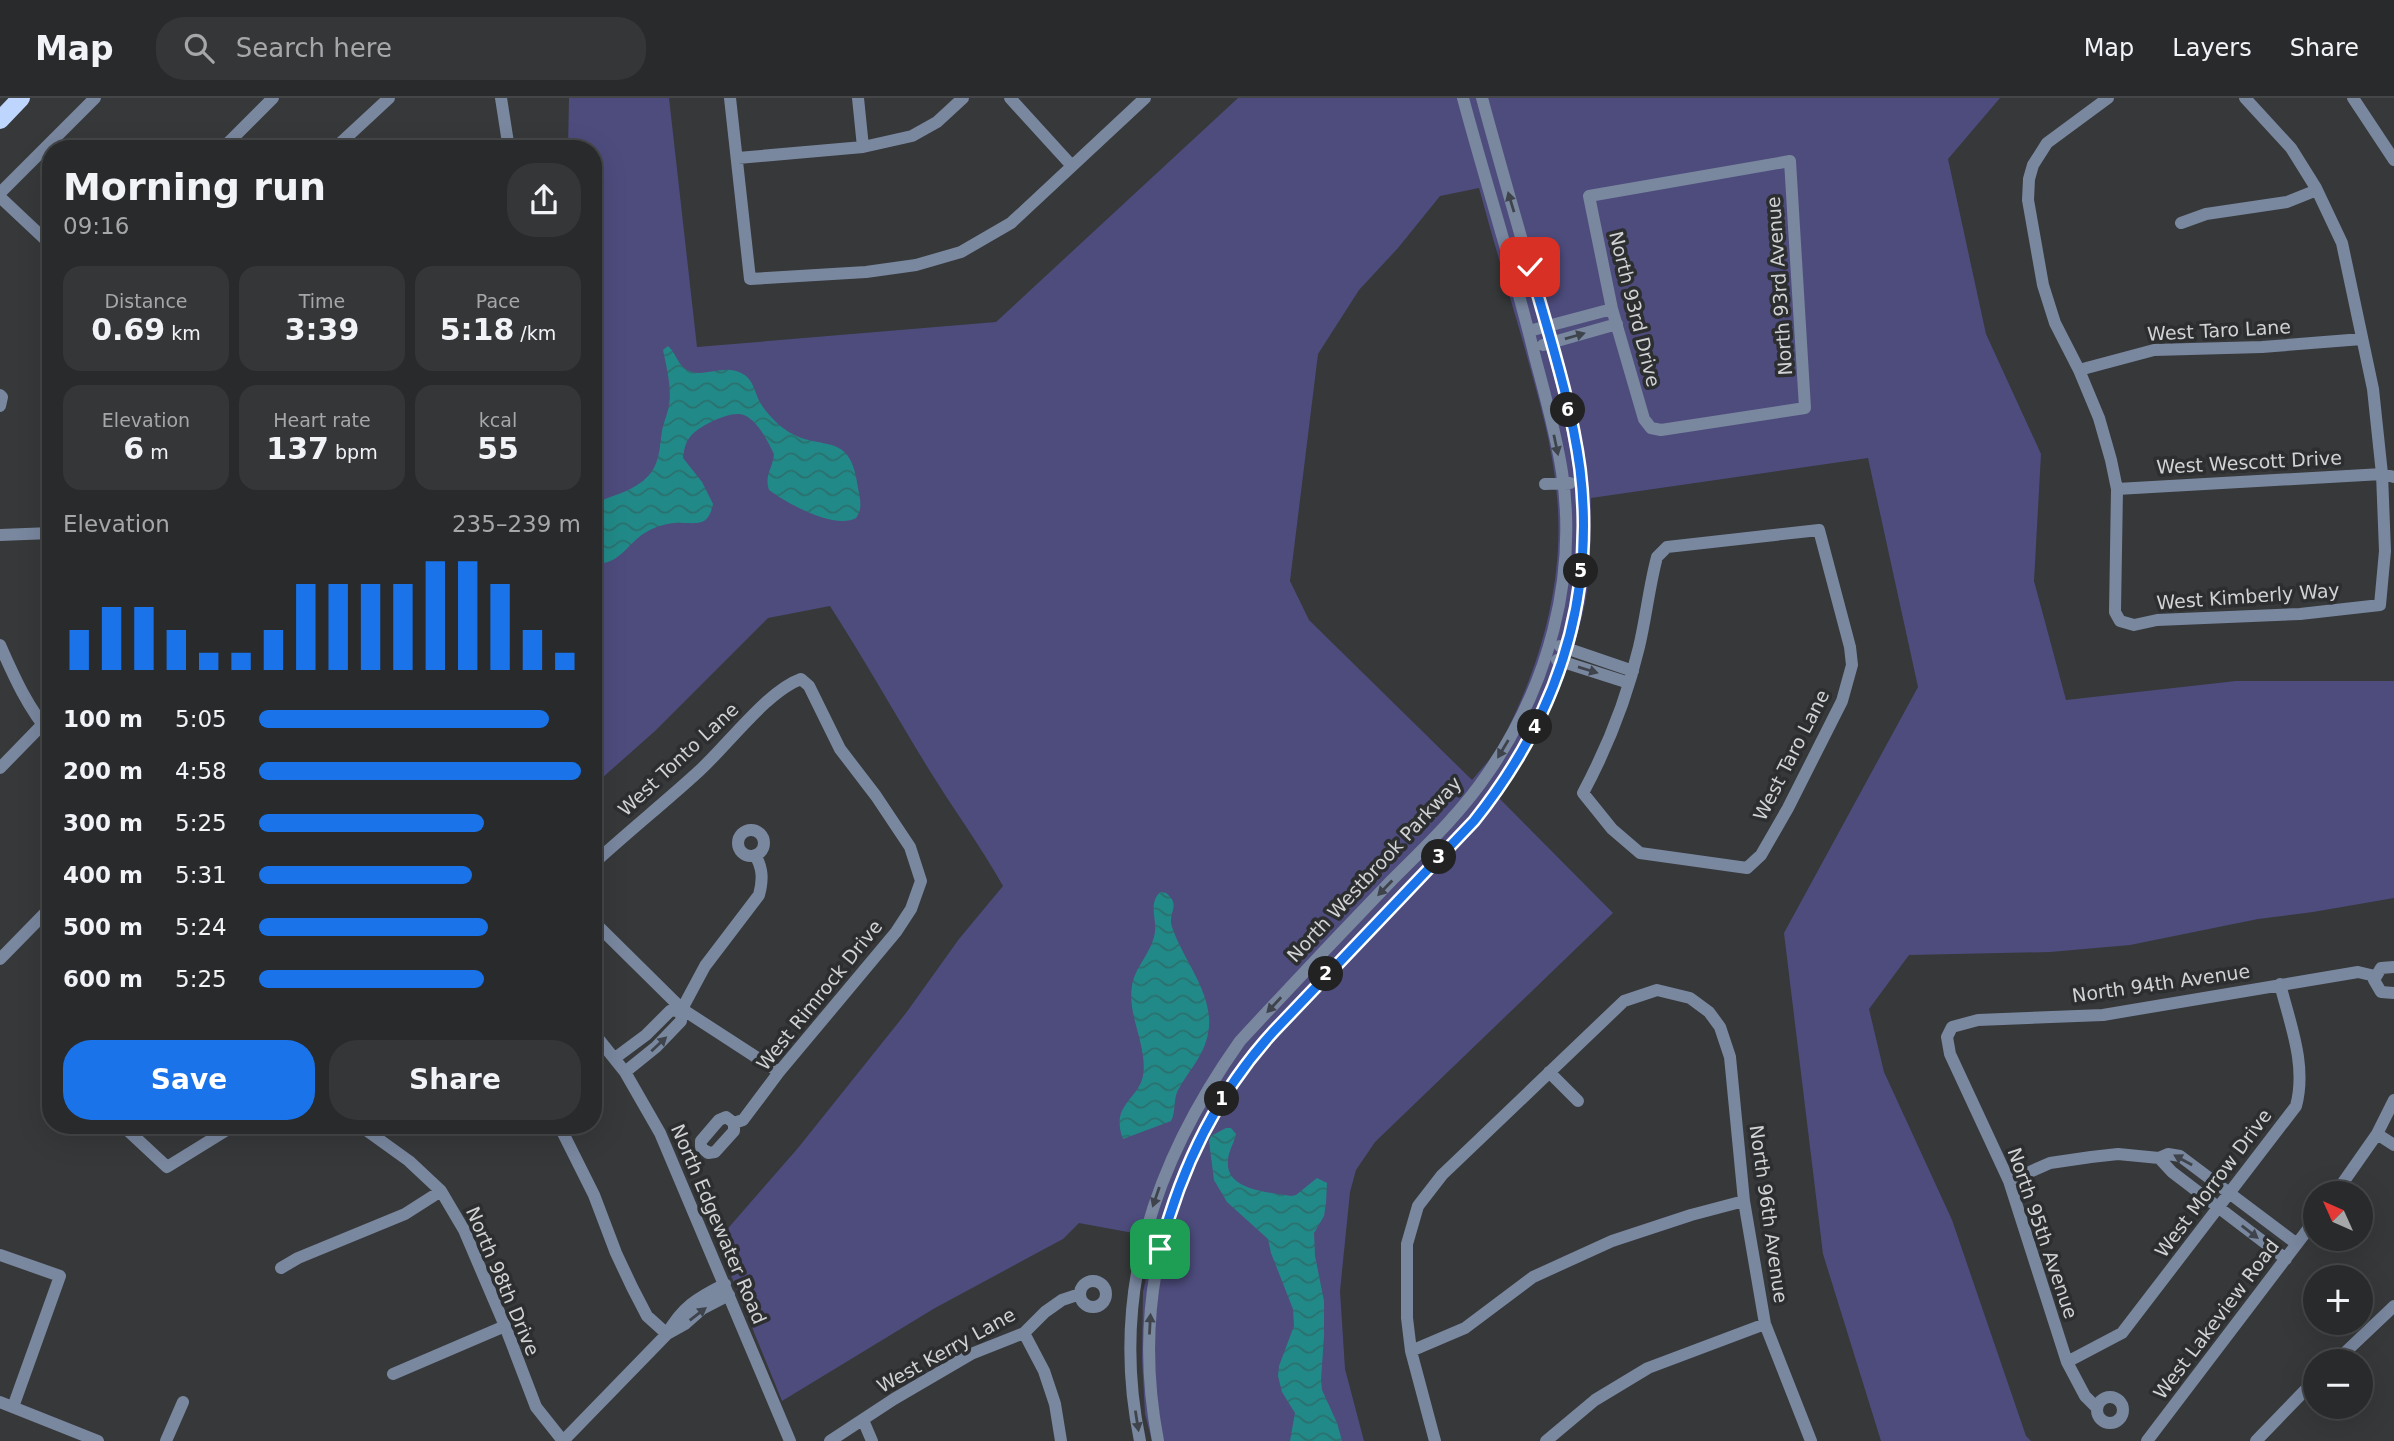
<!DOCTYPE html>
<html lang="en">
<head>
<meta charset="utf-8">
<style>
	:root { --surface:#282a2c; --page:#343638; --text:#f1f3f6; --muted:#a5a7a9; --line:#444648; --accent:#1a73e8 }
	body { margin:0; font-family:"DejaVu Sans",sans-serif; background:var(--page); color:var(--text); height:100vh; display:flex; flex-direction:column; font-size:26px; white-space:nowrap }
	* { box-sizing:border-box; margin:0 }
	p { font-size:23px; color:var(--muted) }
	.icon { flex:none; width:38px; height:38px; fill:none; stroke:currentColor; stroke-width:2; stroke-linecap:round; stroke-linejoin:round }
	.map { position:relative; flex:1; overflow:hidden }
	.drawer { position:absolute; left:42px; top:42px; width:560px; height:994px; display:flex; flex-direction:column; background:var(--surface); border-radius:28px; box-shadow:0 7px 28px #0002,0 0 0 2px var(--line) }
	.drawer>* { flex:none }
	.needle { width:46px; rotate:315deg }
	.controls { position:absolute; left:2303px; top:1083px; display:grid; gap:14px }
	.controls a { display:grid; place-items:center; width:70px; height:70px; border-radius:50%; background:var(--surface); box-shadow:0 7px 28px #0002,0 0 0 2px var(--line); font-size:35px }
	.pin { position:absolute; display:grid; place-items:center; width:60px; height:60px; color:#fff; margin:-30px; border-radius:14px; box-shadow:0 4px 10px #0006 }
	.km { position:absolute; width:35px; height:35px; margin:-18px; border-radius:50%; background:#222; color:#fff; font-size:19px; line-height:35px; text-align:center }
	.round { display:grid; place-items:center; flex:none; width:74px; height:74px; border-radius:28px; background:var(--page) }
	.headline { display:flex; align-items:center; justify-content:space-between; height:119px; padding:0 21px }
	h1 { font-size:38px; font-weight:600; line-height:52px }
	.figures { display:grid; grid-template-columns:repeat(3,1fr); gap:10px; height:119px; padding:7px 21px }
	.figures div { display:grid; align-content:center; border-radius:18px; background:var(--page); text-align:center }
	.figures b { font-size:30px; font-weight:600 }
	.figures small { font-size:19px; font-weight:400 }
	.figures p { font-size:19px }
	.chart { height:196px; padding:14px 21px }
	.chart p { display:flex; justify-content:space-between }
	.chart svg { width:100%; height:126px; margin-top:7px; stroke:var(--accent); stroke-width:6 }
	.button { display:flex; gap:14px; margin-top:auto; padding:14px 21px }
	.button a { flex:1; height:80px; border-radius:28px; background:var(--accent); color:#fff; font-size:28px; font-weight:600; line-height:80px; text-align:center }
	.button a+a { background:var(--page); color:var(--text) }
	ul { padding:0 21px; list-style:none; font-size:23px }
	li { display:grid; grid-template-columns:112px 84px 1fr; align-items:center; height:52px }
	li i { height:18px; border-radius:9px; background:var(--accent) }
	header { display:flex; align-items:center; gap:42px; box-sizing:border-box; height:98px; padding:0 35px; background:var(--surface); border-bottom:2px solid var(--line) }
	header strong { font-size:33px }
	nav { display:flex; gap:38px; margin-inline-start:auto; font-size:24px }
	.search { width:490px; height:63px; background:var(--page); display:flex; align-items:center; gap:18px; box-sizing:border-box; padding:0 24px; border-radius:28px; color:var(--muted); font-size:26px }
	.map>svg:first-child { display:block }
</style>
</head>
<body>
<header>
<strong>Map</strong>
<div class="search"><svg class="icon" aria-label="search" viewBox="0 0 24 24"><circle cx="10" cy="10" r="6"/><path d="M15 15l6 6"/></svg>Search here</div>
<nav><a>Map</a><a>Layers</a><a>Share</a></nav>
</header>
<div class="map">
<svg width="2394" height="1343" viewBox="0 0 2394 1343">
	<defs>
		<pattern id="water-waves" width="16" height="10" patternUnits="userSpaceOnUse" patternTransform="scale(1.75)"><rect width="16" height="10" fill="#218a88"/><path d="M0 5q4-4 8 0t8 0" fill="none" stroke="#2b706e"/></pattern>
	</defs>
	<rect width="100%" height="100%" fill="#36383a"/>
	<path fill="#4e4c7d" fill-rule="evenodd" d="M569,0h100l28,249 299,-25 242,-224h762l-52,61 38,175 55,120 -7,127 32,119 170,-19h158v217l-81,14 -55,7 -128,26 -80,7 -141,3 -40,54 15,63 68,148 74,216 5,5h-150l-58,-187 -39,-321 134,-246 -50,-229 -277,40c-1,38 1,81 -9,119 -17,65 -45,126 -83,181l114,115 -238,229 -19,28 -6,22 -10,99 5,78 19,72h-212l-7,-27 -3,-54 1,-68 12,-55 -76,-14 -16,16 -128,69 -153,93 -65,-160 81,-93 108,-135 53,-74 44,-53c-23,-41 -51,-79 -75,-118 -33,-54 -64,-109 -98,-162l-62,12 -113,113 -62,55v-637h-25zM1479,90c14,51 29,103 44,154 14,51 30,102 34,155 8,84 -17,172 -56,245 -7,14 -19,26 -29,38l-163,-160 -19,-39 28,-227 41,-64 39,-42 42,-52z"/>
	<path fill="url(#water-waves)" d="M668,248c7,6 9,16 16,22 17,13 39,-5 57,5 13,6 13,19 20,31 4,7 11,14 17,20 38,34 72,-1 80,64 2,11 5,21 -2,30 -21,12 -70,-15 -87,-28 -5,-15 4,-22 5,-36 -7,-14 -16,-33 -30,-39 -13,-5 -46,11 -54,22 -5,6 -6,13 -7,21l19,24 11,22c-5,22 -13,19 -32,19 -11,-1 -23,3 -33,8 -20,10 -28,36 -55,32v-59c17,-8 35,-11 50,-23 17,-14 16,-30 19,-50 1,-7 4,-13 6,-21 5,-18 -1,-41 -5,-60z
		M1160,794l6,1c16,13 1,19 6,34 12,36 46,71 35,111 -5,20 -20,35 -29,52 -5,10 -2,22 -7,31l-48,18c-13,-34 15,-39 20,-63 5,-30 -16,-60 -11,-90 3,-20 20,-33 23,-54 2,-13 -7,-28 5,-40z
		M1226,1030h5l5,6c-2,9 -8,18 -8,27 -3,30 42,31 63,35l5,-1 21,-17 10,5 -1,20 -2,13 -10,17 1,23 9,45v34l-3,45 1,10 15,33 5,18h-52l5,-28 -13,-21 -4,-16 1,-10 15,-40 -1,-17 -22,-56 -3,-14 -41,-37 -13,-22 -5,-39 2,-5z"/>
	<g fill="none" stroke-linecap="round" stroke-linejoin="round">
		<path stroke="#79879f" stroke-width="12" d="M501,0l8,51
			M730,0l20,181 116,-7 50,-7 45,-13 50,-29 134,-125
			M858,0l5,49
			M1010,0l62,68
			M2108,0l-61,45 -14,22 -4,14 -1,21 15,85 12,38 24,47 20,48 12,42 6,29 -2,123 5,9 14,4 23,-5 143,-6 80,-9 5,-54 -3,-77 -9,-85 -31,-146 -26,-55 -25,-40 -46,-50
			M2353,0l41,62
			M222,51l51,-51
			M334,51l55,-51
			M479,51l30,-3
			M738,60l125,-11 49,-11 25,-14 26,-24
			M1790,63l15,247 -144,22 -10,-2 -7,-9 -32,-110 -23,-113z
			M0,95l95,-95
			M0,99l51,48
			M2181,125l25,-9 81,-12 30,-12
			M1529,233l83,-22
			M1543,247l74,-21
			M2079,272l75,-20 108,-3 100,-8
			M0,297l2,2 -2,9
			M1545,386l25,-1
			M2117,391l265,-15 12,3
			M1819,432l31,117 2,18 -10,36 -54,107 -27,47 -14,13 -107,-15 -28,-24 -29,-36c24,-45 44,-95 56,-146 7,-29 10,-60 18,-90l10,-10z
			M0,437l51,-2
			M0,547c14,32 28,63 51,90
			M1560,548l73,25
			M1557,562l72,23
			M0,670l42,-43
			M738 745a13 13 0 1 1 26 0a13 13 0 1 1-26 0Z
			M593,766c35,-32 71,-61 105,-92 29,-26 69,-81 103,-93l8,7 31,63 36,47 34,51 11,34 -10,28 -15,23 -117,140 -36,48 -9,3
			M593,823l89,88 97,63
			M0,861l51,-52
			M2394,869l-13,1 -7,12 7,12 13,1
			M593,934l32,40 35,61 130,308
			M615,960l31,-23 24,-24 12,-2
			M625,974l31,-25 25,-26 1,-12 23,-43 54,-71c4,-15 4,-27 -4,-40
			M1549,974l29,29
			M726,1019l8,6v8l-19,21 -7,1 -7,-6v-6l18,-21z
			M122,1027l45,42 68,-42
			M359,1027l50,36 32,30 23,39 41,96 31,81 27,34
			M559,1027l35,70 22,58 16,34 15,29 20,18
			M2377,1036l17,11
			M2159,1060l13,14 114,87
			M2009,1083l41,-18 41,-6 27,-3 41,4 9,-4 12,2 117,88
			M2335,1096l42,-60 17,-34
			M0,1157l60,21 -47,131
			M281,1170l17,-10 107,-44 36,-23
			M1080 1196a13 13 0 1 1 26 0a13 13 0 1 1-26 0Z
			M1024,1235l20,38 11,33 6,37
			M667,1236c15,-27 30,-36 58,-50
			M1411,1253l54,-23 68,-51 79,-36 79,-26 53,-14
			M2067,1264l55,-29 174,-227c11,-41 -6,-82 -16,-122
			M2335,1264l59,-56
			M393,1276l112,-48
			M2097 1312a13 13 0 1 1 26 0a13 13 0 1 1-26 0Z
			M0,1304l98,39
			M2097,1310l-12,-12 -18,-34 -58,-181 -59,-127 -3,-17 5,-10 26,-7 125,-5 255,-43 17,4
			M863,1322l9,21
			M166,1343l17,-39
			M563,1343l104,-107 18,-10 17,-15 27,-14
			M830,1343l64,-42 77,-45 53,-21 21,-21 17,-12 18,-6
			M1140,1343c-31,-148 15,-280 100,-400 50,-54 100,-107 151,-160 34,-34 70,-68 97,-108 60,-87 90,-195 74,-301 -6,-39 -17,-77 -27,-115 -21,-87 -49,-173 -72,-259
			M1158,1343c-28,-146 11,-270 96,-388l220,-232c53,-68 98,-151 106,-238 4,-38 5,-79 -1,-117 -8,-53 -23,-107 -38,-159 -20,-70 -40,-139 -59,-209
			M1435,1343l-24,-90 -4,-33v-74l11,-38 24,-31 182,-174 33,-11 33,8 19,14 11,15 10,30 14,144 21,123 46,117
			M1546,1343l49,-41 53,-32 117,-44
			M2147,1343l168,-221
			M2256,1343l59,-61"/>
		<path stroke="#bed5fd" stroke-width="18" d="M0,22l21,-22"/>
	</g>
	<defs><path id="oneway-solid" d="M-6-.8H1V-3.2L6.5 0L1 3.2V.8H-6Z" transform="scale(1.75)"/></defs>
	<g fill="#3f444c">
		<use href="#oneway-solid" transform="translate(1511 104) rotate(-107)"/>
		<use href="#oneway-solid" transform="translate(1575 238) rotate(-16)"/>
		<use href="#oneway-solid" transform="translate(1556 347) rotate(78)"/>
		<use href="#oneway-solid" transform="translate(1588 572) rotate(17)"/>
		<use href="#oneway-solid" transform="translate(1503 651) rotate(121)"/>
		<use href="#oneway-solid" transform="translate(1385 790) rotate(134)"/>
		<use href="#oneway-solid" transform="translate(1274 907) rotate(133)"/>
		<use href="#oneway-solid" transform="translate(659 946) rotate(-43)"/>
		<use href="#oneway-solid" transform="translate(2183 1062) rotate(-151)"/>
		<use href="#oneway-solid" transform="translate(1156 1099) rotate(109)"/>
		<use href="#oneway-solid" transform="translate(2250 1134) rotate(38)"/>
		<use href="#oneway-solid" transform="translate(698 1216) rotate(-38)"/>
		<use href="#oneway-solid" transform="translate(1150 1226) rotate(-87)"/>
		<use href="#oneway-solid" transform="translate(1137 1323) rotate(81)"/>
	</g>
	<g fill="none" stroke-linecap="round" stroke-linejoin="round">
		<g stroke="#fff" stroke-width="14">
			<path id="route" d="M1160,1151c21,-81 57,-156 114,-218l200,-210c82,-103 122,-220 106,-352 -9,-68 -32,-137 -50,-202"/>
		</g>
		<use href="#route" stroke="#1a73e8" stroke-width="9"/>
	</g>
	<g text-anchor="middle" dominant-baseline="central" stroke-width="7" stroke-linejoin="round" paint-order="stroke">
		<g font-size="19" fill="#d0d2d3" stroke="#2c2e30">
			<text transform="translate(1779 188) rotate(-94)">North 93rd Avenue</text>
			<text transform="translate(1635 211) rotate(76)">North 93rd Drive</text>
			<text transform="translate(2219 232) rotate(-3)">West Taro Lane</text>
			<text transform="translate(2249 364) rotate(-3)">West Wescott Drive</text>
			<text transform="translate(2248 498) rotate(-4)">West Kimberly Way</text>
			<text transform="translate(1791 657) rotate(-63)">West Taro Lane</text>
			<text transform="translate(678 661) rotate(-43)">West Tonto Lane</text>
			<text transform="translate(1374 771) rotate(-47)">North Westbrook Parkway</text>
			<text transform="translate(2161 885) rotate(-8)">North 94th Avenue</text>
			<text transform="translate(819 897) rotate(-51)">West Rimrock Drive</text>
			<text transform="translate(2213 1085) rotate(-53)">West Morrow Drive</text>
			<text transform="translate(1769 1116) rotate(82)">North 96th Avenue</text>
			<text transform="translate(719 1126) rotate(67)">North Edgewater Road</text>
			<text transform="translate(2043 1135) rotate(71)">North 95th Avenue</text>
			<text transform="translate(503 1183) rotate(67)">North 98th Drive</text>
			<text transform="translate(2216 1221) rotate(-53)">West Lakeview Road</text>
			<text transform="translate(946 1252) rotate(-29)">West Kerry Lane</text>
		</g>
	</g>
</svg>
<div class="controls">
<a><svg class="needle" viewBox="-14 -14 28 28"><path d="M0-13l5 13h-10z" fill="#e53935"/><path d="M0 13l5-13h-10z" fill="#a5a7a9"/></svg></a>
<a>+</a>
<a>−</a>
</div>
<div class="pin" style="left:1160px;top:1151px;background:#1e9e55"><svg class="icon" aria-label="arrive" viewBox="0 0 24 24"><path d="M6 21V4h12l-3 4 3 4H6"/></svg></div>
<div class="pin" style="left:1530px;top:169px;background:#d93025"><svg class="icon" aria-label="check" viewBox="0 0 24 24"><path d="M5 12l5 5 9-10"/></svg></div>
<b class="km" style="left:1222px;top:1001px">1</b>
<b class="km" style="left:1326px;top:876px">2</b>
<b class="km" style="left:1439px;top:759px">3</b>
<b class="km" style="left:1535px;top:629px">4</b>
<b class="km" style="left:1581px;top:473px">5</b>
<b class="km" style="left:1568px;top:312px">6</b>
<section class="drawer">
<div class="headline"><div><h1>Morning run</h1><p>09:16</p></div><a class="round"><svg class="icon" aria-label="share" viewBox="0 0 24 24"><path d="M12 15V3M7 8l5-5 5 5M5 13v7h14v-7"/></svg></a></div>
<div class="figures">
<div><p>Distance</p><b>0.69<small> km</small></b></div>
<div><p>Time</p><b>3:39</b></div>
<div><p>Pace</p><b>5:18<small> /km</small></b></div>
</div>
<div class="figures">
<div><p>Elevation</p><b>6<small> m</small></b></div>
<div><p>Heart rate</p><b>137<small> bpm</small></b></div>
<div><p>kcal</p><b>55</b></div>
</div>
<div class="chart"><p><span>Elevation</span>235–239 m</p>
<svg viewBox="0 0 160 44" preserveAspectRatio="none"><path d="M5 44V30M15 44V22M25 44V22M35 44V30M45 44V38M55 44V38M65 44V30M75 44V14M85 44V14M95 44V14M105 44V14M115 44V6M125 44V6M135 44V14M145 44V30M155 44V38"/></svg>
</div>
<ul>
<li><b>100 m</b>5:05<i style="width:90%"></i></li>
<li><b>200 m</b>4:58<i style="width:100%"></i></li>
<li><b>300 m</b>5:25<i style="width:70%"></i></li>
<li><b>400 m</b>5:31<i style="width:66%"></i></li>
<li><b>500 m</b>5:24<i style="width:71%"></i></li>
<li><b>600 m</b>5:25<i style="width:70%"></i></li>
</ul>
<div class="button"><a>Save</a><a>Share</a></div>
</section>
</div>
</body>
</html>
